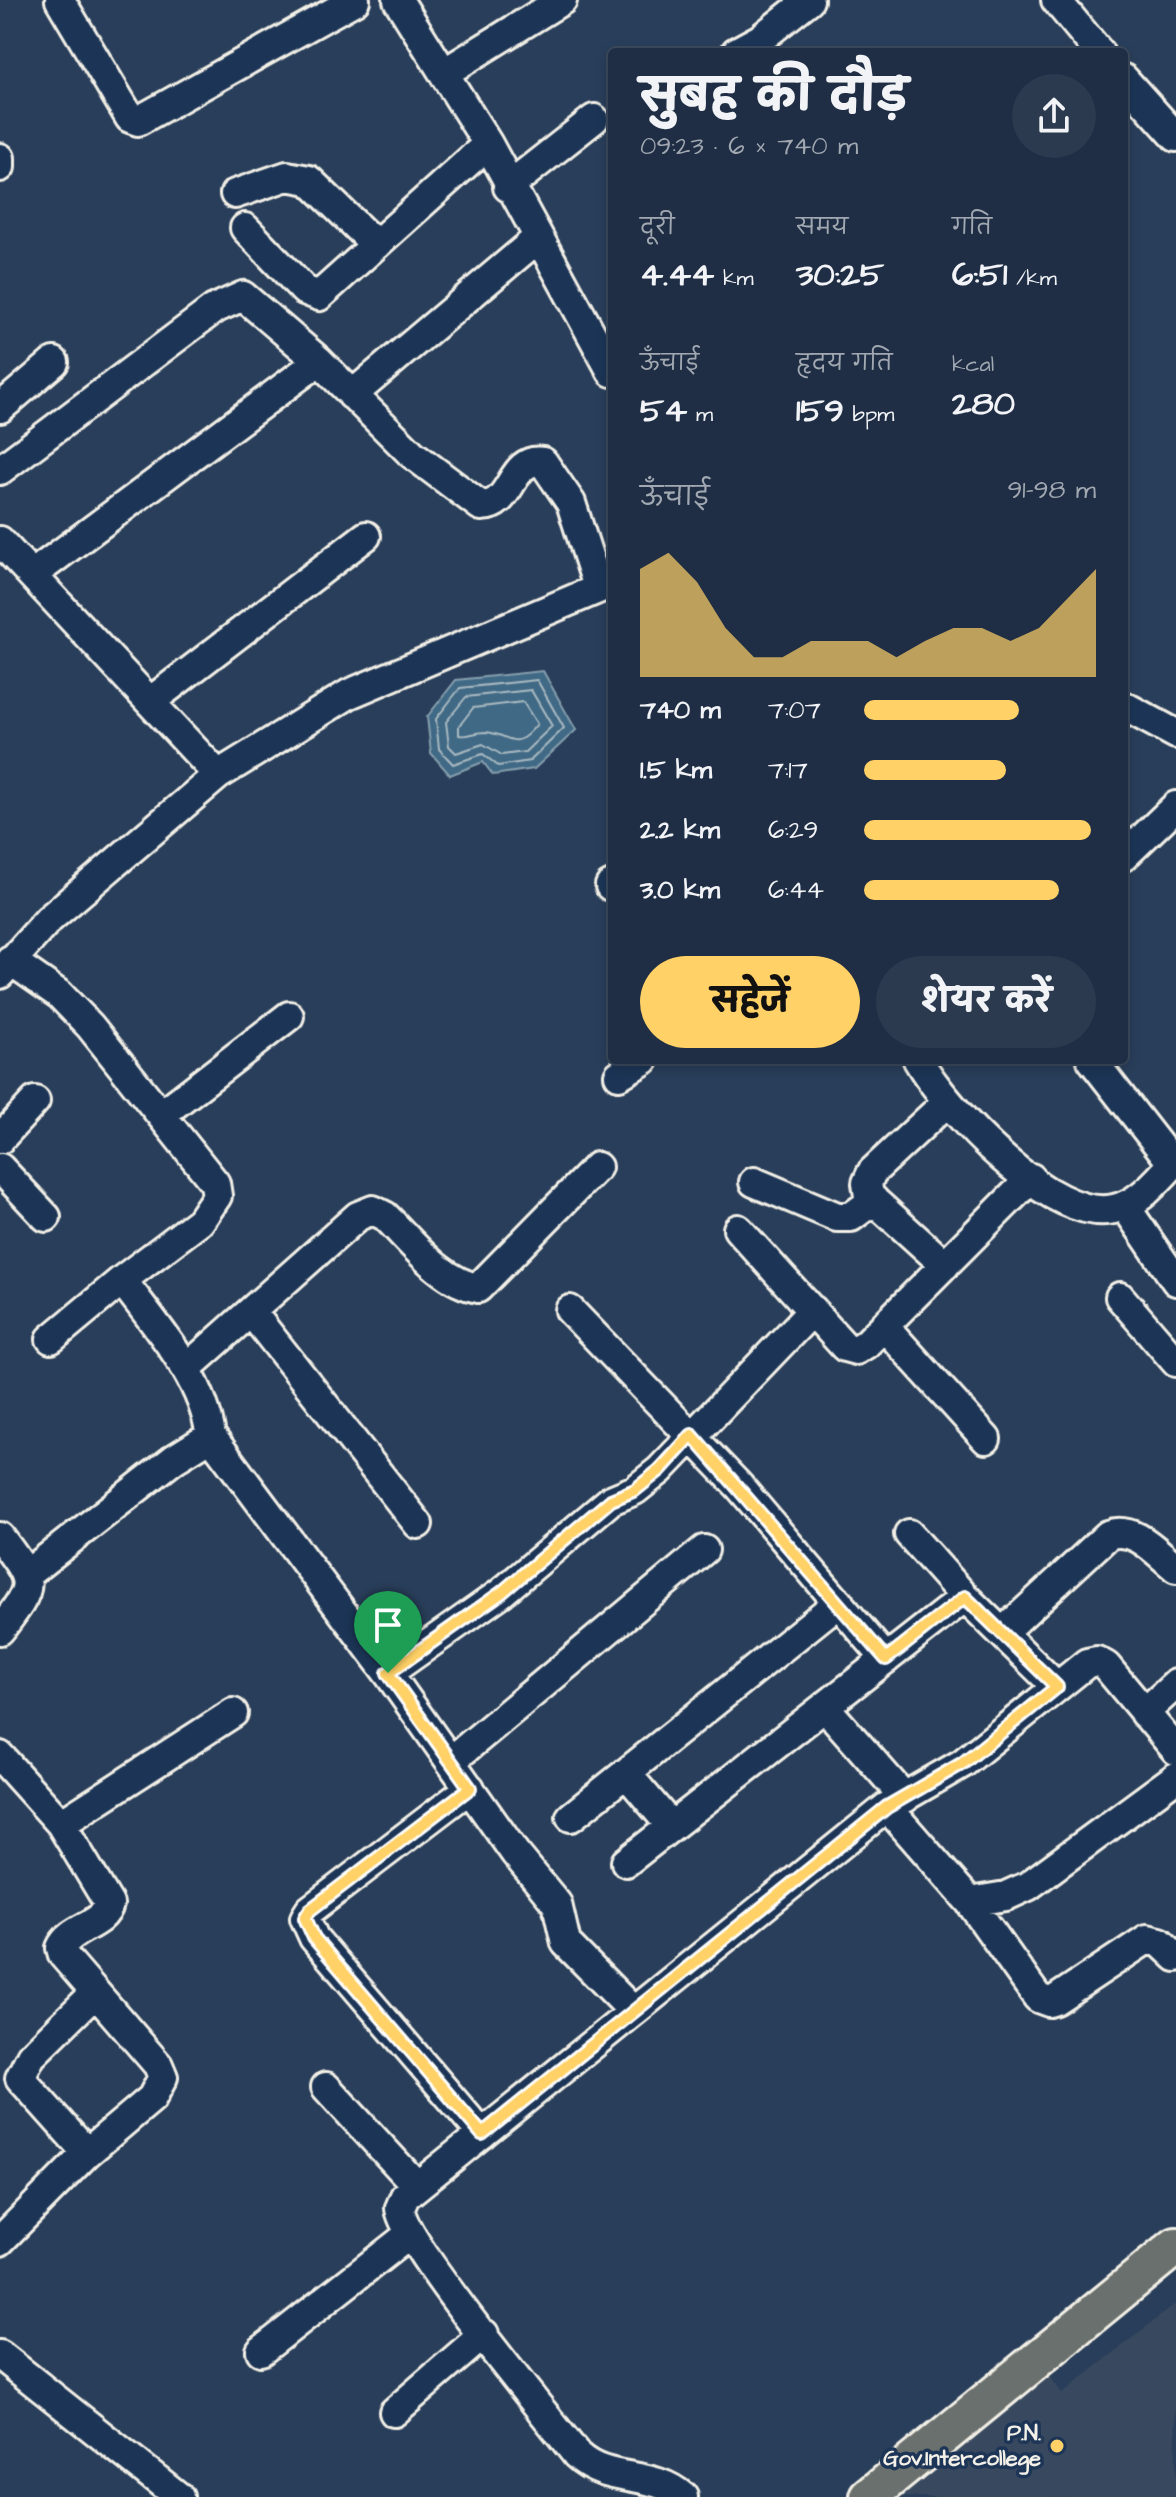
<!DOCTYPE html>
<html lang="hi">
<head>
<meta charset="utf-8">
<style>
	:root { --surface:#1f2e44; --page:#2c3a4f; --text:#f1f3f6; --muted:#a1a8b2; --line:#3c4a5d; --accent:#ffd166 }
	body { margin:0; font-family:"Architects Daughter","Playpen Sans Deva",sans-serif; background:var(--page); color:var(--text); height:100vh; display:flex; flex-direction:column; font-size:30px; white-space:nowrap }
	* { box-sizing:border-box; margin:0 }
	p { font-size:26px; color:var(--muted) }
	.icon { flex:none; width:44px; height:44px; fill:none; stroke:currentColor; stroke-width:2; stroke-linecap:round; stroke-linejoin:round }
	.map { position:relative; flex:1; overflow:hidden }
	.drawer { position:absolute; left:608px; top:48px; width:520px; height:1016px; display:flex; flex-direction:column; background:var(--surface); border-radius:8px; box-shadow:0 4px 12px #0003,0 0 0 2px var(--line) }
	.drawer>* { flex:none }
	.pin { position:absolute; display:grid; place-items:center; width:68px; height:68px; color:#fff; margin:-82px -34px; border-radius:50% 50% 50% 0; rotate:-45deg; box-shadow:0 0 8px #0007 }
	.pin .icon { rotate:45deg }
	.round { display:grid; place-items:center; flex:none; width:84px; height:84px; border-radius:42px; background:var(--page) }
	.headline { display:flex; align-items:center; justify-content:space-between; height:136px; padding:0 32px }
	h1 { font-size:44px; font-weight:800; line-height:60px }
	.metrics { display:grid; grid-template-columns:repeat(3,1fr); gap:12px; height:136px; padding:8px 32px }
	.metrics div { display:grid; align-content:center }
	.metrics b { font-size:34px; font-weight:800 }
	.metrics small { font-size:22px; font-weight:400 }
	.metrics p { font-size:22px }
	.chart { height:224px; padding:16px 32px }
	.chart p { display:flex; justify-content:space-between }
	.chart svg { width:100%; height:144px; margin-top:8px; fill:var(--accent); opacity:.7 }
	.cta { display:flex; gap:16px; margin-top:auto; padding:16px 32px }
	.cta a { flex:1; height:92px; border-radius:48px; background:var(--accent); color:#111; font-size:32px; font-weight:800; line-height:92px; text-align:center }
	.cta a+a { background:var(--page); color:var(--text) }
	ul { padding:0 32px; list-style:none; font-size:26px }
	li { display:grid; grid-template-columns:128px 96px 1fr; align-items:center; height:60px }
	li i { height:20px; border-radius:10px; background:var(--accent) }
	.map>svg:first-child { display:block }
</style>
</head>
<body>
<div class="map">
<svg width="1176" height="2497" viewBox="0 0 1176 2497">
	<rect width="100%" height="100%" fill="#293e5a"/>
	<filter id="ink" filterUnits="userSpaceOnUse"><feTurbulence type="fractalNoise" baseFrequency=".0125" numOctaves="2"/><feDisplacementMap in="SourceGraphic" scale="16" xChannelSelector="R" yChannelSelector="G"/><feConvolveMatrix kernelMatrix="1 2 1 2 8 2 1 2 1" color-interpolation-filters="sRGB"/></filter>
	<g filter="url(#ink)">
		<path fill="#38485e" d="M1175,2304l1,193h-302l168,-134 20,31z"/>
		<path fill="#3f6986" stroke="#879fad" stroke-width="2" d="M543,671l33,59 -42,39 -41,6 -10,-13 -33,13 -19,-22 -4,-36 29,-37z"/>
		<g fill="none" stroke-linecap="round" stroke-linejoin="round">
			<path stroke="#acbbc1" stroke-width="2" d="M537,680l27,48 -34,33 -32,5 -15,-12 -30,10 -14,-15 -3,-30 24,-31z
				M531,690l21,36 -27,26 -23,3 -19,-11 -27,9 -7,-7 -3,-24 20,-25z
				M523,702l14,22c-24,30 -25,10 -52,8 -10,0 -17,5 -26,3v-9l14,-18z"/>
			<g stroke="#f4f1e8" stroke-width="34">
				<path id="minor" d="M60,0l70,118 8,3 217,-121
					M398,0l90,144 124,228
					M1056,0l43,52
					M736,52l24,-13 49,-39
					M444,73l118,-73
					M1124,79l52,58
					M0,158v9
					M508,187l86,-68
					M235,194l52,-18 22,4 67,65
					M245,228l59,62 15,6 169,-152
					M352,395l186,-157
					M0,408l54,-46
					M0,470l214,-161 29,-13 76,65 93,93 69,52c33,1 28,-50 62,-44l28,41 27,84
					M0,541l218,234
					M32,575l287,-214
					M151,701l215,-165
					M1124,706l52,28
					M1124,856l52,-50
					M610,886l2,-1
					M10,960l50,35 30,31 125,157 2,13 -17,25 -78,59 -71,59
					M0,974l48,-54 170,-145 131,-81 263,-111
					M918,1060c29,50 133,163 196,149 26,-5 44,-30 62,-48
					M1092,1060l81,104
					M619,1075l25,-15
					M162,1114l127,-98
					M0,1139l35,-38
					M0,1168l46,49
					M754,1182l83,35h14l23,-17
					M1125,1206l51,75
					M738,1229l107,118 11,3 10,-6 165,-166
					M945,1265l-76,-69 -2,-13 5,-11 74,-69
					M122,1280c35,48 80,95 89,156
					M1120,1297l56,65
					M570,1310l169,176 147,173
					M252,1313l166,211
					M884,1326l102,113
					M187,1368l171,-152 15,-6 12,6c27,26 56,66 93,72l119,-121
					M909,1534l56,63 92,90
					M0,1537c35,47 36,46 0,93
					M27,1574l147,-115 37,-23 177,237 127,180 42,51 9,39 67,68
					M1002,1633l106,-98c27,-10 48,17 68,33
					M388,1673l113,-80 110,-93 24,-10 25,-20 153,-160
					M825,1707l80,91
					M1144,1713l32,-29
					M0,1756l61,68 48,80c-5,22 -39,23 -48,44l2,7 95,110 5,12 -11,21 -65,55 -87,88
					M451,1761l253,-211
					M626,1773l45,53
					M470,1788l-160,122 -5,8 9,20 168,196
					M887,1807l83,95 68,96 11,4 6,-2 92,-61 13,3 16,15
					M571,1817l268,-215
					M61,1824l172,-111
					M626,1862l339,-265
					M970,1902l36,-6 22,-10 148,-109
					M326,2087l91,99
					M87,2153l-67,-75 11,-22 64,-63
					M261,2351l149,-117
					M0,2355l179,142
					M394,2412l90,-78
					M683,2497c-31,-28 -76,-13 -106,-42 -29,-37 -176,-215 -177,-247l5,-12 482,-389 76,-44 124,-100 10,-2 9,5 70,84"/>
			</g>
			<g stroke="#f4f1e8" stroke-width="42">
				<path id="major" d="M869,2497l307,-251"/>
			</g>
			<use href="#minor" stroke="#1d3557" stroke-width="28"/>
			<use href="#major" stroke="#6b706d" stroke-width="36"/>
		</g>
	</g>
	<g fill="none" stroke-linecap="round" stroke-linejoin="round" filter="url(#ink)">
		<g stroke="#fff" stroke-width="16">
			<path id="route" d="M692,1435l194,224 79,-62 92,90 -94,76 -76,44 -405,327 -168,-196 -9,-20 5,-8 160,-122 -82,-115 113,-80 110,-93 24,-10 25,-20z"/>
		</g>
		<use href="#route" stroke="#ffd166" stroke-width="10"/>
	</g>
	<circle fill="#ffd166" stroke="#1d3557" stroke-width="3" cx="1057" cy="2446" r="8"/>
	<g text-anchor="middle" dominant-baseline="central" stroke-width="7" stroke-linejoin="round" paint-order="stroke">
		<g font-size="22" font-weight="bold" fill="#f4f1e8" stroke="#1d3557" text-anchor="end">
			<text x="1041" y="2433">P.N.<tspan x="1041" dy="25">Gov.Intercollege</tspan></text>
		</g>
	</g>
</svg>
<div class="pin" style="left:388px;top:1673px;background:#1e9e55"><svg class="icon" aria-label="arrive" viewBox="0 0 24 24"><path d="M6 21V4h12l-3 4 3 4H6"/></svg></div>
<section class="drawer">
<div class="headline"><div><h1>सुबह की दौड़</h1><p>09:23 · 6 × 740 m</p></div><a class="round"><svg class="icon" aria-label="share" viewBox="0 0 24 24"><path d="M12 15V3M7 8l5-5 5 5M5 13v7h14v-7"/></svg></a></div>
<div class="metrics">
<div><p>दूरी</p><b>4.44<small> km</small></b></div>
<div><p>समय</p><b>30:25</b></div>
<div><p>गति</p><b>6:51<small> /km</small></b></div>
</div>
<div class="metrics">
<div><p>ऊँचाई</p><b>54<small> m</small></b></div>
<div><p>हृदय गति</p><b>159<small> bpm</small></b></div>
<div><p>kcal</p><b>280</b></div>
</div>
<div class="chart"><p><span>ऊँचाई</span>91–98 m</p>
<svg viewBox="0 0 160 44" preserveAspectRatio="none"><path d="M0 44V11L10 6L20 15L30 29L40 38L50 38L60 33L70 33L80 33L90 38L100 33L110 29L120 29L130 33L140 29L150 20L160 11V44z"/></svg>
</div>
<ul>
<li><b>740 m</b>7:07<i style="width:67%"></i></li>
<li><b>1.5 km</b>7:17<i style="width:61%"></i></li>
<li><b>2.2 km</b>6:29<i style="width:98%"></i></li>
<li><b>3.0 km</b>6:44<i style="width:84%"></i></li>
</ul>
<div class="cta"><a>सहेजें</a><a>शेयर करें</a></div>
</section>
</div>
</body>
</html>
